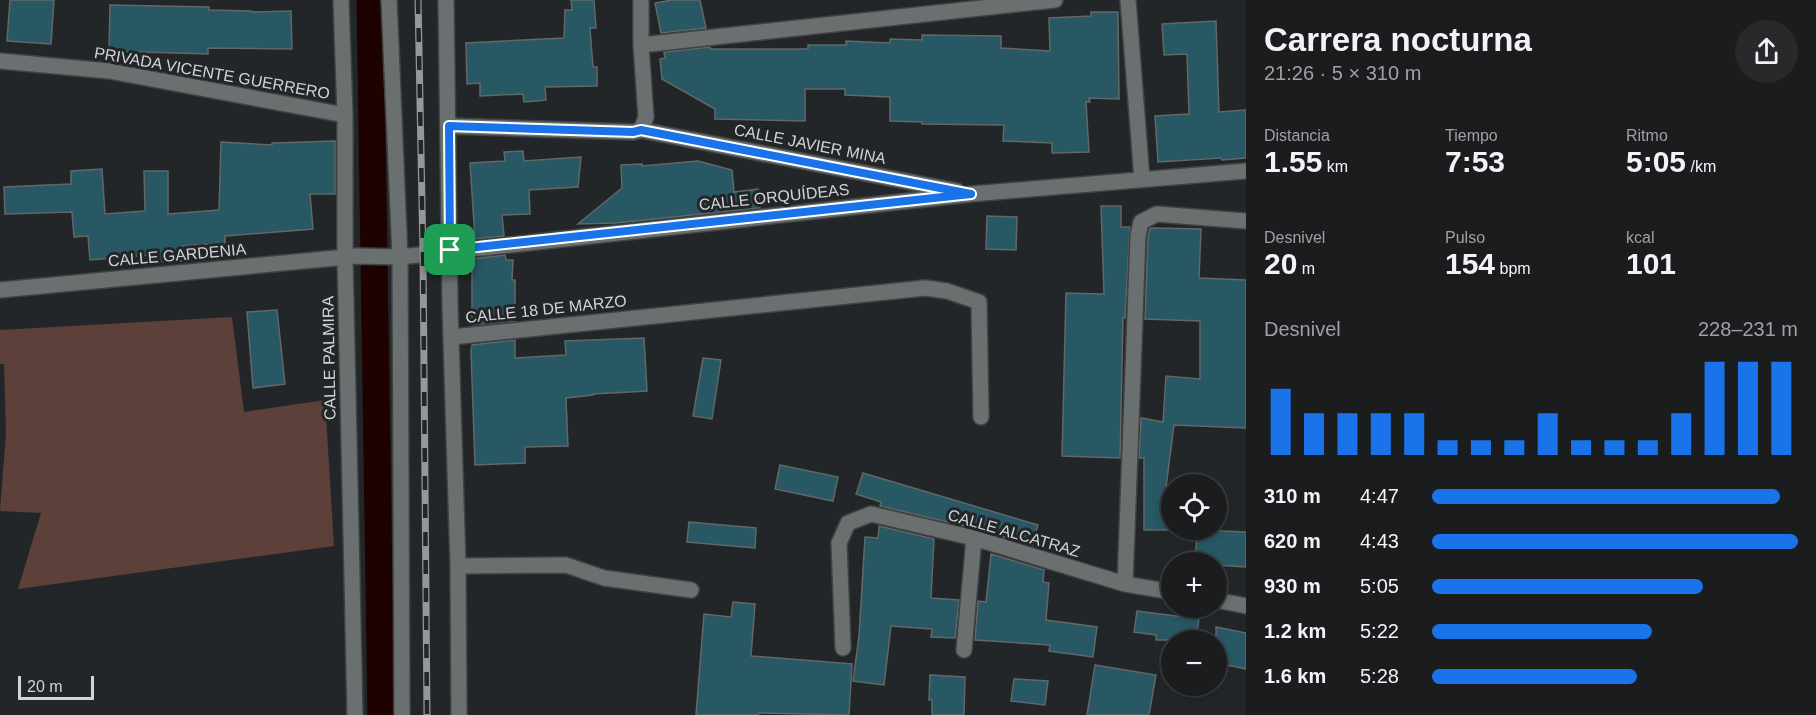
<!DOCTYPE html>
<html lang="es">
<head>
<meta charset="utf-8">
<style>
	:root { --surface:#1a1c1e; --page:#27292b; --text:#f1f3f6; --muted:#9fa1a4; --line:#383a3c; --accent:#1a73e8 }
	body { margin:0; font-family:Arial,sans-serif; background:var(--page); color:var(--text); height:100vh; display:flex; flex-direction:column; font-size:22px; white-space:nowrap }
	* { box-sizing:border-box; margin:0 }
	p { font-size:20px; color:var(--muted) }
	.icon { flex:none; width:33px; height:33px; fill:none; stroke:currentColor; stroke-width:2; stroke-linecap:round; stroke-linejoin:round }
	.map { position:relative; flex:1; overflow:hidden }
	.details { display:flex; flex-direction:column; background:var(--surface); width:570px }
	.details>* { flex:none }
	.fabs { position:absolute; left:1161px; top:474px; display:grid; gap:12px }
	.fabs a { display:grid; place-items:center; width:66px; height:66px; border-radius:50%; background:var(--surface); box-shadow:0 3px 9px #0003,0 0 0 2px var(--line); font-size:30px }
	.scale { position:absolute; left:18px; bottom:15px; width:76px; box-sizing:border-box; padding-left:6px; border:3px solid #d1d3d4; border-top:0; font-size:16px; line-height:21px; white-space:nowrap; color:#d1d3d4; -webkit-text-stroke:4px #232628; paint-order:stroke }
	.pin { position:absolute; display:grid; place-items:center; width:51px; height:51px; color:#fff; margin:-26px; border-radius:12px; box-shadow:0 3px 9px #0006 }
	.round { display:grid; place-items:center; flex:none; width:63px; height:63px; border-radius:32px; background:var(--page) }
	.headline { display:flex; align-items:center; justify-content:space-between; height:102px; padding:0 18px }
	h1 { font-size:33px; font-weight:600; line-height:45px }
	.stats { display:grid; grid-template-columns:repeat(3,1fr); gap:9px; height:102px; padding:6px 18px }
	.stats div { display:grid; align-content:center }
	.stats b { font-size:30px; font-weight:600 }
	.stats small { font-size:16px; font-weight:400 }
	.stats p { font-size:16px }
	.chart { height:168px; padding:12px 18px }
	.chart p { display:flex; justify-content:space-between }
	.chart svg { width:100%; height:108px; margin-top:6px; stroke:var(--accent); stroke-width:6 }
	ul { padding:0 18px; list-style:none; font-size:20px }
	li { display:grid; grid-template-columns:96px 72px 1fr; align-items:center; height:45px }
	li i { height:15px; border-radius:8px; background:var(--accent) }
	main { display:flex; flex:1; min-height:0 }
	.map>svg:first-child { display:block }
</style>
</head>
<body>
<main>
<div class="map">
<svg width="1246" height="715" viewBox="0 0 1246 715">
	<rect width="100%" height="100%" fill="#232628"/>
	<path fill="#5d4039" d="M232,317l12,95 81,-12 9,146 -316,43 23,-76 -41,-2 6,-78 -2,-69h-4v-34z"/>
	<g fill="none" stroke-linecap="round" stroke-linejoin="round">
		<path stroke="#1d0200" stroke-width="27" d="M370,0l11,715"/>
	</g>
	<path fill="#285864" stroke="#626768" stroke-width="1.5" d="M10,0h44l-3,44 -44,-3z
		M571,0h23l2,28h-6l3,39h4v19l-52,1 1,13 -22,2 -1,-8 -43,2v-13l-13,1 -1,-41 98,-5 1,-28h7z
		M672,0h28l6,28 -45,5 -6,-30z
		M110,5l99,2v3l42,1v1l40,-1 1,38 -84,-1v6l-99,-3z
		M1091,12h27l1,87 -30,-1 1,4h-4l3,50 -37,1v-10l-49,-2 1,-16 -82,-1v-2l-32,-1v-24l-45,-2v-6h-40v32l-90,-2v-10l-53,-30 -2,-20 5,-1 -1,-6 46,-5v2h98v-4h38v-4l44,2v-4l32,1v-5l79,1v12l49,3 -1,-33 42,-2z
		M1216,21l3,91 27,-2v48l-24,2 -1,-2 -63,4 -3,-46 34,-2 -2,-60 -23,1 -2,-31z
		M335,141v53h-25l3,35 -88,7v7l-43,3v15l-32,1v-7l-60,5 -2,-24 -14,1 -2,-25 -67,2 -1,-27 67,-3v-13l31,-2 3,45 40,-3 -1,-40h24v43l51,-4 2,-68 51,3v-2z
		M523,151l1,10 57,-4 -3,30 -49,3 1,24 -28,1 2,21 -29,3 -5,-76 35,-2 -1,-9z
		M698,161l34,9 2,22 24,-3 2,19 -144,15 -38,1 44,-36 -1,-23 21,-1v2z
		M1101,206h20v21h9l-5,91h-2l-3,140 -58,-2 4,-163 38,1z
		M987,216l30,1 -1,33 -30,-1z
		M1151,228l50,1 -2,49 47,2v148l-72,-3 -9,70h5l1,35h-27v-72h-5l2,-40 22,4 3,-46 34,3v-58l-55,-2 3,-82 2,-8z
		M505,255l1,5h7l-1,20h3v41l-43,4v-66z
		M277,310l8,74 -32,4 -6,-76z
		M644,338l3,53 -54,3v1l-27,3 2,48 -43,1v16l-50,2 -4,-114 1,-6 43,-5v18l51,-3 -1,-14z
		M703,358l18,2 -9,59 -19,-3z
		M780,465l58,12 -5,24 -58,-12z
		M863,473l175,52 -6,21 -55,-17 -97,-23 1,-4 -25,-8z
		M689,522l67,6 -1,20 -68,-6z
		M879,526l55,13 -3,59 28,2 -4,38 -24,-1 1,-8 -41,-3 -7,59 -31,-4 6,-45 6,-99 13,1z
		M1197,530l49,2v35l-30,-2v-3h-21z
		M991,554l53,16 -1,12 6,1 -3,37 51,7 -4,30 -44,-6 1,-6 -75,-5 3,-39 8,1z
		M733,602l22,2 -4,52 101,8 -3,51 -90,-2 -1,2h-62l8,-101 27,3z
		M1137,611l62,8 -3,21h-40v-5l-22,-3z
		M1216,627l30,6v36l-30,-6z
		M1095,665l61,10 -7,40h-62z
		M930,675l35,2 -1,38h-32v-15h-3z
		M1014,679l34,2 -3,24 -34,-4z"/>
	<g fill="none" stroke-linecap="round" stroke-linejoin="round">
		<g stroke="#3f4243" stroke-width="18">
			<path id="street" d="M341,0l4,115v143l10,457
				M389,0l11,257 2,458
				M446,0l4,305 8,261 1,149
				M641,0v45l5,72 -5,13
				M1128,0l14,179
				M641,45l414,-45
				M0,61l109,10 236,44
				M449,126l184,6 8,-2 316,61
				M0,290l357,-34 43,1 571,-63 275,-23
				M452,337l473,-49 22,3 32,11 2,115
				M458,566l108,-1 38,13 87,12
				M1125,584l13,-348 3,-14 16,-8 89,7
				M1216,600l30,6
				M843,648l-4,-105 9,-20 23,-9 103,24 151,46 47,8
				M964,650l10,-112"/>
		</g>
		<use href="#street" stroke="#6a6f70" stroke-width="15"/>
		<g stroke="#959799" stroke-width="7">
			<path id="rail" d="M418,0l5,254 4,461"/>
		</g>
		<use href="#rail" stroke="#232628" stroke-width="4.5" stroke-dasharray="14" stroke-linecap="butt"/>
	</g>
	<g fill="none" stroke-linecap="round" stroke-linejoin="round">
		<g stroke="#fff" stroke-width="12">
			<path id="route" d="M449,126l184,6 8,-2 330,64 -521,56z"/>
		</g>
		<use href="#route" stroke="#1a73e8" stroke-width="8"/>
	</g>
	<g text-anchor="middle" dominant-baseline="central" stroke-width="6" stroke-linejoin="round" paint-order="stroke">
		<g font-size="16" fill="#d1d3d4" stroke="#232628">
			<text transform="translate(212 73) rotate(10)">PRIVADA VICENTE GUERRERO</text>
			<text transform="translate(810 144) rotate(11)">CALLE JAVIER MINA</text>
			<text transform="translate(774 197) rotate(-6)">CALLE ORQUÍDEAS</text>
			<text transform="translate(177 255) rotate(-5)">CALLE GARDENIA</text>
			<text transform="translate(546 309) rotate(-6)">CALLE 18 DE MARZO</text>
			<text transform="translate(329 358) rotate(-91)">CALLE PALMIRA</text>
			<text transform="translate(1014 533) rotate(16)">CALLE ALCATRAZ</text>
		</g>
	</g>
</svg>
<div class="fabs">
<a><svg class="icon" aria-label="locate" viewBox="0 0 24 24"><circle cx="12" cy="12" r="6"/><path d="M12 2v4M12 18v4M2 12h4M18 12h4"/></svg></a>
<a>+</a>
<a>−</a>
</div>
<div class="scale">20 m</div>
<div class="pin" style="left:450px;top:250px;background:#1e9e55"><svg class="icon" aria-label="arrive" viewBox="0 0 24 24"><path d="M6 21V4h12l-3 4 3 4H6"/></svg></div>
</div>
<section class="details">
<div class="headline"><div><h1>Carrera nocturna</h1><p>21:26 · 5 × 310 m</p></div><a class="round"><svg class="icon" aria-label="share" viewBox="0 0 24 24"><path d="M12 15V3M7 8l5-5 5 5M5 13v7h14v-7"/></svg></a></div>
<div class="stats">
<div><p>Distancia</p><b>1.55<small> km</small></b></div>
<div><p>Tiempo</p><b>7:53</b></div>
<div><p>Ritmo</p><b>5:05<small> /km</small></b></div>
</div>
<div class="stats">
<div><p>Desnivel</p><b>20<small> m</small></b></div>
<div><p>Pulso</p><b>154<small> bpm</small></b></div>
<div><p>kcal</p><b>101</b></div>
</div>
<div class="chart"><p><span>Desnivel</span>228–231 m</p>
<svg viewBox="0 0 160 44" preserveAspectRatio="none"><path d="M5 44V17M15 44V27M25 44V27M35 44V27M45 44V27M55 44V38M65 44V38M75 44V38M85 44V27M95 44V38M105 44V38M115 44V38M125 44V27M135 44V6M145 44V6M155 44V6"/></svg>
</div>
<ul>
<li><b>310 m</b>4:47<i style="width:95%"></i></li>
<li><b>620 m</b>4:43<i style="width:100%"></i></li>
<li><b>930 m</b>5:05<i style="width:74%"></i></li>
<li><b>1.2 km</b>5:22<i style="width:60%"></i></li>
<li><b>1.6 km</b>5:28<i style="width:56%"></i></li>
</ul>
</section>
</main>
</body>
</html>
